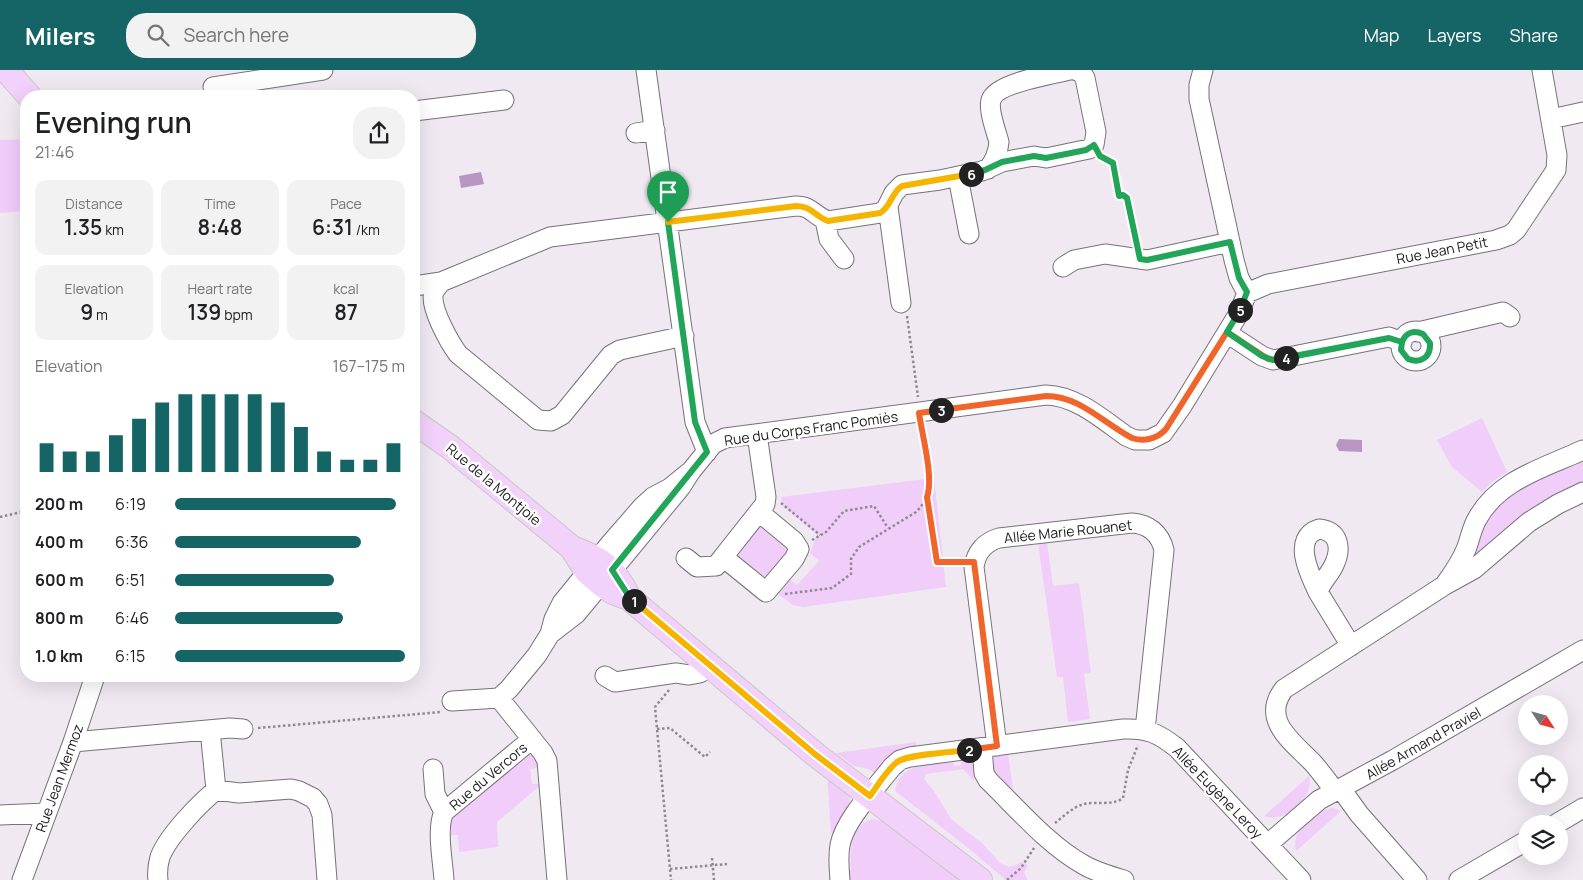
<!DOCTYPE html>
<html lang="en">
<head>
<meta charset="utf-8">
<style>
	:root { --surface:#fff; --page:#f2f2f2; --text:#202124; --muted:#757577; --accent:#166566 }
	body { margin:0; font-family:Manrope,sans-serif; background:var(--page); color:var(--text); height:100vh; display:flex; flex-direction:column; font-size:19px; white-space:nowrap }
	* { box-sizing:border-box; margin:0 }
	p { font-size:16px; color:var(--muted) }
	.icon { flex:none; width:28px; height:28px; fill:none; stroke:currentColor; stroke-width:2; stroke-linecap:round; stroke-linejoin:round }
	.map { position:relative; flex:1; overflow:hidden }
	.sheet { position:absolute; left:20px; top:20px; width:400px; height:592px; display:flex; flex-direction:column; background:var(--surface); border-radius:20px; box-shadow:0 5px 20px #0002 }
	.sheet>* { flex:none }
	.needle { width:32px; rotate:126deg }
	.fabs { position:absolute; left:1518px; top:625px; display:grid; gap:10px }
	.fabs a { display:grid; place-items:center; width:50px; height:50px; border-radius:50%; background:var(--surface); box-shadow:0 5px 20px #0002; font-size:25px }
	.pin { position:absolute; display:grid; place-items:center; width:42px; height:42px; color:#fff; margin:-51px -21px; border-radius:50% 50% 50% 0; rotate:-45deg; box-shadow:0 0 5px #0007 }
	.pin .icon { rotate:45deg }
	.km { position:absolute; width:25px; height:25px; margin:-12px; border-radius:50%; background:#222; color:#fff; font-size:14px; line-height:25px; text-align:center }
	.round { display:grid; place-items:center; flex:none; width:52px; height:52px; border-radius:20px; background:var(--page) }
	.headline { display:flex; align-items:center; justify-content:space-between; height:85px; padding:0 15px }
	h1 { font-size:28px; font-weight:600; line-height:38px }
	.figures { display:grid; grid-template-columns:repeat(3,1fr); gap:8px; height:85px; padding:5px 15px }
	.figures div { display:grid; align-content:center; border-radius:12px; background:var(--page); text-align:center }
	.figures b { font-size:21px; font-weight:600 }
	.figures small { font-size:14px; font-weight:400 }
	.figures p { font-size:14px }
	.chart { height:140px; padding:10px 15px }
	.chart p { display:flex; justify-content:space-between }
	.chart svg { width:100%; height:90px; margin-top:5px; stroke:var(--accent); stroke-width:6 }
	ul { padding:0 15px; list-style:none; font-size:16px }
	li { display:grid; grid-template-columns:80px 60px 1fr; align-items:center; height:38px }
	li i { height:12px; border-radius:6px; background:var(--accent) }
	header { display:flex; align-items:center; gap:30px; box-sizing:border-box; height:70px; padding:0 25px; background:var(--accent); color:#fff }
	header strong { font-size:24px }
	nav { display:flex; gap:28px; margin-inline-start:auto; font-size:18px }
	.search { width:350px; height:45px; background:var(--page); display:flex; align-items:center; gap:12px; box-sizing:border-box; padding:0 18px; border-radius:20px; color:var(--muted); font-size:19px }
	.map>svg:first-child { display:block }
</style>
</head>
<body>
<header>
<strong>Milers</strong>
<div class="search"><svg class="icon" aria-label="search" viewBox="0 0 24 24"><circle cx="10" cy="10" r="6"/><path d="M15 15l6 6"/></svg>Search here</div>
<nav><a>Map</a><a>Layers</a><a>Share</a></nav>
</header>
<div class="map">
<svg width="1583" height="810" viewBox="0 0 1583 810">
	<rect width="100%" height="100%" fill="#f0e9f2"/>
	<path fill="#f1cdfa" d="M26,69v72l-26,2v-73z
		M1482,348l25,54 -15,10 -10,10 -30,-25 -15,-27z
		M1583,385v33l-99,67 -22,8 36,-63z
		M934,408l12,109 -143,20 -10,-2 -16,-12 12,-14 8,6 22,-24 -9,-8 7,-19 -34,-28 -2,-9z
		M759,451l32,27 -25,33 -30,-24v-9z
		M1047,472l6,44 26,-3 12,90 -7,1 6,45 -22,3 -5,-45h-6l-19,-134z
		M916,672l1,8 -43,23 -5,-4 -15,-3 -18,-13z
		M529,683l7,2 4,12 -10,2 2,15h10l-45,38 1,25 -39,5 -1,-17h-10l1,-18z
		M1008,684l5,35 -19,-17 -1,-16z
		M971,690l3,1 2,16 -3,3 -10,-11 -37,5 -2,5 10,12 17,28 32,25 17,19 9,4 8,-2 4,-3 7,3 -4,8 4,7h-22l-44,-37 -67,-52c6,-30 33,-25 58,-29l1,4 7,-1v-4z
		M827,702l21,19c6,15 -5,29 -12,42h-5z
		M1309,706c6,21 -24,48 -45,40z
		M1334,738l7,3 -45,40c-6,-20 19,-42 38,-43z
		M873,749l13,3 73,58h-112l-1,-10h5c-1,-20 -1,-45 22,-51z"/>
	<path fill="#b996c1" d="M481,102l3,12 -23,4 -2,-12z
		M1339,369l23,1v12l-23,-1 -3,-6z"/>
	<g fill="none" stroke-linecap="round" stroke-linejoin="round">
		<g stroke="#777179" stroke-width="21">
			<path id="minor" d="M646,0l49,352 12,30
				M213,17l110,-17
				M414,41l90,-11
				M1551,49l32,-7
				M636,63l19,-3
				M988,99c7,-8 10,-16 11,-27 -3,-11 -11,-32 -8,-42 5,-17 62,-26 79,-30
				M958,107l11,57
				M888,137l13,96
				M825,150l4,19 15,20
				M1063,197l11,-7 31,-6 42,6 83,-18
				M414,216l27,-4
				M1247,223l21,-9 228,-44 14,-5 6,-5 40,-60 1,-15 -15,-85
				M1401 276a15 15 0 1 1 30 0a15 15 0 1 1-30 0Z
				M1418,262l85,-20 7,5
				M1227,263l35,23 11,4 116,-23 13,5
				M684,266l-64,14 -9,5 -49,60 -11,6 -13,-1 -80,-66c-8,-11 -30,-49 -24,-62 1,-3 5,-7 7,-10l109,-45 246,-31c16,0 18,10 32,15l52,-8 6,-4 8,-16 8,-8 38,-5 42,-9 20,-9 32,-6 12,2 43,-9 5,-4 2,-13 -11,-54 -3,-5 -7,-3
				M757,364l9,63 -1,7 -42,53 43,35 28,-33 5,-10 -5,-8 -35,-29
				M691,401l22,-27 12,-6 321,-43c31,1 56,24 80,41l9,4h14l14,-7 19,-27 57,-93 8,-20 -8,-15 -5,-18 -35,-161v-14l4,-15
				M686,488l11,9 19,-1 7,-9
				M1446,513c8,-11 16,-23 21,-36 3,-9 5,-18 9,-26 21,-41 68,-53 107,-71
				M1318,522c-8,-17 -27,-54 1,-63 20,2 23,19 15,36 -5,11 -12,15 -16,27l33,54
				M605,606l10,6 61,-9 13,2 11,-2 8,-10
				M499,628l44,55 4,8 10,119
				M452,631l47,-3 10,-9 28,-34 13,-21 4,-15 8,-16 48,-59 33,-38 10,-9 17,-9 21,-17 -11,17 -104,126 -26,20
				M210,660l6,60
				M73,672l157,-14 13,1
				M997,676l-23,-179c2,-15 11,-25 25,-29l133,-15c16,1 28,10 32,27l-19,180
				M982,678l2,25 4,7c29,28 60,65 96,85 12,7 26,11 40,15
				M433,699l2,25 9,18
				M1341,719l18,25 58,66
				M1335,721c-7,-9 -14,-19 -22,-28 -20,-21 -53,-43 -29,-74l161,-104 29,-16 55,-47 29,-18 25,-12
				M0,745l46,-2
				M1556,754l27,-16
				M1268,774l51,-44 74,-40 190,-110
				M22,810l51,-138 22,-66
				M158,810c-1,-8 0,-16 2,-23 8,-21 39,-53 56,-67l23,3 52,-4 8,2 14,7 5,6 4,11 5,65
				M444,810c-1,-18 -8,-52 0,-68l88,-73
				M840,810c-1,-11 -2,-24 0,-35 5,-26 36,-57 52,-78l8,-7 10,-3 213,-28c24,-1 35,4 54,19l124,132
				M1459,810l67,-39"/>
		</g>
		<g stroke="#c9c8c9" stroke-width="26">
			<path id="major" d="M6,0l23,26
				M414,352l36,25 122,101 15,24 14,12 12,8 16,6 187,157 164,125
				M572,478c31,11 43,21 57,50"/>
		</g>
		<path stroke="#8e898f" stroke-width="2.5" stroke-dasharray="2.5 2.5" stroke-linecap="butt" d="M1104,88l9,5 6,33 4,-1 4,3 9,44
			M907,246l11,81
			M927,427l10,65h21
			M781,433l39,32
			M0,447l26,-6
			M812,470l14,-8 18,-21 30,-5 14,22
			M785,524l47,-6 19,-14v-15l8,-12 57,-35c7,-7 11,-14 14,-23l-9,-62
			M669,620l-14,17 16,173
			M258,658l183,-16
			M657,659l13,-1 35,29 5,-5
			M1055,753c9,-7 18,-16 29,-19 12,-3 29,2 39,-6l5,-28 10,-25
			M712,788l2,22
			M670,799l57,-5
			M1007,810l14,-12 13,-20"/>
		<use href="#minor" stroke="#fff" stroke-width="19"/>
		<use href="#major" stroke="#f2d1fb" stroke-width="24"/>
	</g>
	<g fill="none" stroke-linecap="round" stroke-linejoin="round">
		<g stroke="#fff" stroke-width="10">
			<path id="split-1" d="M634,531l-4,-3 -18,-28 95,-118 -12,-30 -27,-200"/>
		</g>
		<g stroke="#fff" stroke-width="10">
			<path id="split-2" d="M634,531l182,154 54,41c8,-11 16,-25 27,-34 11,-8 56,-10 72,-12"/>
		</g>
		<g stroke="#fff" stroke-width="10">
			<path id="split-3" d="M941,340l-22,3c3,22 15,64 8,84l10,65h37l23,184 -28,4"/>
		</g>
		<g stroke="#fff" stroke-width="10">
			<path id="split-4" d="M941,340l105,-14c34,0 57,27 86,42 12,4 25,1 34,-9l61,-97 41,27 9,1 9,-2"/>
		</g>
		<g stroke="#fff" stroke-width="10">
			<path id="split-5" d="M1240,240l-13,22 35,24 11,4 116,-22 13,4c4,-10 12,-12 21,-8l7,9c1,14 -9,21 -22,16l-7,-9 1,-8 -13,-4 -103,20"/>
		</g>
		<g stroke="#fff" stroke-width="10">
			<path id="split-6" d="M971,104l14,-4 17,-8 32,-6 12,2 40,-8 8,-5 6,11 13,7 6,33 4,-1 4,3 13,61 7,1 83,-18 9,36 8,14 -7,18"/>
		</g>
		<g stroke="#fff" stroke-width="10">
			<path id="split-7" d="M668,152l128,-16c16,0 18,10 32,15l52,-8c11,-6 11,-20 22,-27l69,-12"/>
		</g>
		<use href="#split-1" stroke="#22a559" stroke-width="6"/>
		<use href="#split-2" stroke="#f5b400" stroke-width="6"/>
		<use href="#split-3" stroke="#f0652b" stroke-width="6"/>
		<use href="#split-4" stroke="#f0652b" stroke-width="6"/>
		<use href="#split-5" stroke="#22a559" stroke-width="6"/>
		<use href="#split-6" stroke="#22a559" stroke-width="6"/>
		<use href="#split-7" stroke="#f5b400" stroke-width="6"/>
	</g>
	<g text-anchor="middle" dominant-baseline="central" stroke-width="5" stroke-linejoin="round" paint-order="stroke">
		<g font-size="14" fill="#1c1a1d" stroke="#fff">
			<text transform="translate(1442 180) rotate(-11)">Rue Jean Petit</text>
			<text transform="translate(811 358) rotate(-8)">Rue du Corps Franc Pomiès</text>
			<text transform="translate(494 414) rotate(40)">Rue de la Montjoie</text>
			<text transform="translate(1068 461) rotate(-6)">Allée Marie Rouanet</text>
			<text transform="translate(1423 673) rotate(-30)">Allée Armand Praviel</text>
			<text transform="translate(488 706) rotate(-40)">Rue du Vercors</text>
			<text transform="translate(59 708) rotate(-70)">Rue Jean Mermoz</text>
			<text transform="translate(1218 722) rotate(46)">Allée Eugène Leroy</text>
		</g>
	</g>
</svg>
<div class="fabs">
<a><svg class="needle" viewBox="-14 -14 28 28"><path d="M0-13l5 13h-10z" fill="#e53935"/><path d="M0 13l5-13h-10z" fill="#757577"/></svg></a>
<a><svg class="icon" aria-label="locate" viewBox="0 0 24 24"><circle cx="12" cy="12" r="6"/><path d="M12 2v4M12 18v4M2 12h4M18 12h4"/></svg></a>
<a><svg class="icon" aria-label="layers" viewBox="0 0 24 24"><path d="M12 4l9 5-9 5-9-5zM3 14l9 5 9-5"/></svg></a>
</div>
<div class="pin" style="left:668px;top:152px;background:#1e9e55"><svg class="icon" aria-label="arrive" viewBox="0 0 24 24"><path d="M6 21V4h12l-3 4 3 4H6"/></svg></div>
<b class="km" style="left:634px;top:531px">1</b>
<b class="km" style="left:969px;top:680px">2</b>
<b class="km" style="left:941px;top:340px">3</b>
<b class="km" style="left:1286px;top:288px">4</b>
<b class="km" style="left:1240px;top:240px">5</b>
<b class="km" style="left:971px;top:104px">6</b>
<section class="sheet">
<div class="headline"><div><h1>Evening run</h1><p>21:46</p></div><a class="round"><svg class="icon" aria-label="share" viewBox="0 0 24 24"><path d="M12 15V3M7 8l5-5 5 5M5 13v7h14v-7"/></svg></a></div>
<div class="figures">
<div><p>Distance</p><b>1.35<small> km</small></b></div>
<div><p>Time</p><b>8:48</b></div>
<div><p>Pace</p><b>6:31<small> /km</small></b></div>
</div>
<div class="figures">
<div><p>Elevation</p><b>9<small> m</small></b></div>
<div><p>Heart rate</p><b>139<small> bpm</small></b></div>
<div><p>kcal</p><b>87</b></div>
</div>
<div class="chart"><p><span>Elevation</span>167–175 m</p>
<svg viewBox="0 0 160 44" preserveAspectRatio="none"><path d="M5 44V30M15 44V34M25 44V34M35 44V26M45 44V18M55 44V10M65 44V6M75 44V6M85 44V6M95 44V6M105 44V10M115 44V22M125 44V34M135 44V38M145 44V38M155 44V30"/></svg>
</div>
<ul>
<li><b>200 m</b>6:19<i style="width:96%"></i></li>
<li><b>400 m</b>6:36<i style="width:81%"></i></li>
<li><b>600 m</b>6:51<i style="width:69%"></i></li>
<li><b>800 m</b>6:46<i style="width:73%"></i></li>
<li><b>1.0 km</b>6:15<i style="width:100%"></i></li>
</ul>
</section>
</div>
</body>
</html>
